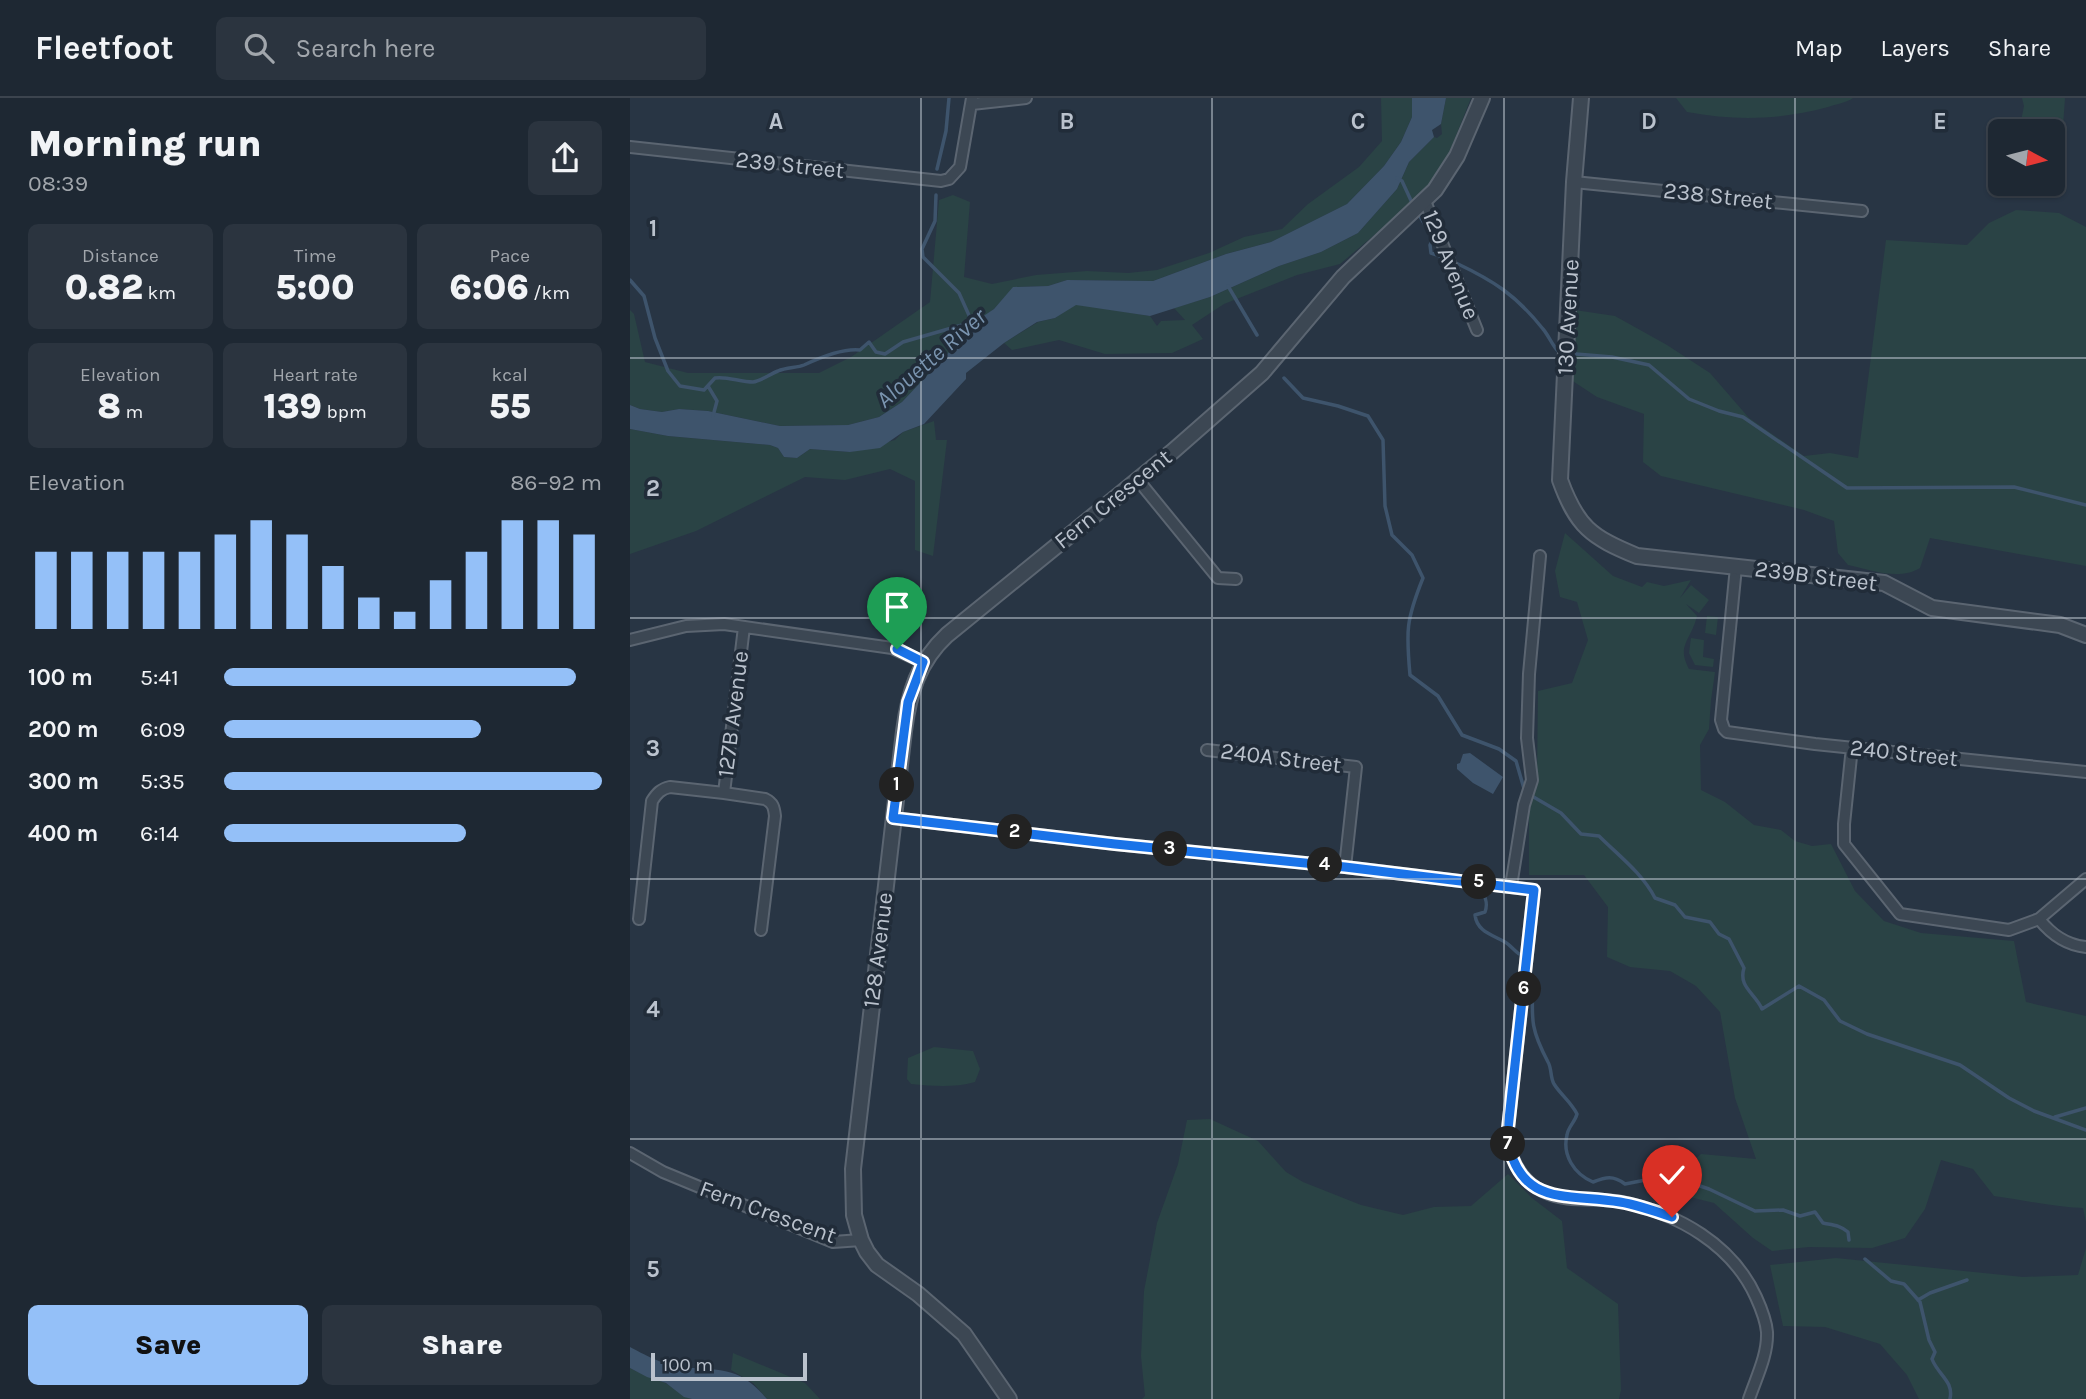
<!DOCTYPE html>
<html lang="en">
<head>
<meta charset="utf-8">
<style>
	:root { --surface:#1e2833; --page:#2b343f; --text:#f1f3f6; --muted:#a1a6ac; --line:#3c444e; --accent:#94c0f8 }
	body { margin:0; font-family:Karla,sans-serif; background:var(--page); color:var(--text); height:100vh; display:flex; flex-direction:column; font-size:26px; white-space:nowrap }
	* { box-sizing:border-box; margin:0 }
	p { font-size:23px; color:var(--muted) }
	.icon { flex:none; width:38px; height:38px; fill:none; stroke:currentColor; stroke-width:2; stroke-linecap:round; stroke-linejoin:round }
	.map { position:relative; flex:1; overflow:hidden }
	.side { display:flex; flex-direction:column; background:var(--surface); width:630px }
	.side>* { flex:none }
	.needle { width:46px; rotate:97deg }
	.controls { position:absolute; left:1358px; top:21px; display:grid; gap:14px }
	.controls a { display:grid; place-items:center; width:77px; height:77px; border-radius:10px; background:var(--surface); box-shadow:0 2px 5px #0004,0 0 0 2px var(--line); font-size:35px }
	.scale { position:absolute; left:21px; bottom:18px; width:156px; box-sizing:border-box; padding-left:7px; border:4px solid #bac2cd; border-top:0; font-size:19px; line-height:24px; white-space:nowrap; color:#bac2cd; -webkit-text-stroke:5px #212c39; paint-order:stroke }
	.pin { position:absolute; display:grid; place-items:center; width:60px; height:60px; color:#fff; margin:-72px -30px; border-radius:50% 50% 50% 0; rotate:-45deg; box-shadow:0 0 7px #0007 }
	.pin .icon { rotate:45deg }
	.km { position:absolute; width:35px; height:35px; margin:-18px; border-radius:50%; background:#222; color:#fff; font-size:19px; line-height:35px; text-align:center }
	.round { display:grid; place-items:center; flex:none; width:74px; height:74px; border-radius:10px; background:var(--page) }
	.headline { display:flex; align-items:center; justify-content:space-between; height:119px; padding:0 28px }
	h1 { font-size:38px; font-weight:800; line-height:52px }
	.stats { display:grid; grid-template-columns:repeat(3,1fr); gap:10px; height:119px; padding:7px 28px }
	.stats div { display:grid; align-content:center; border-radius:10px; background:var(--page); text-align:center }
	.stats b { font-size:35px; font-weight:800 }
	.stats small { font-size:19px; font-weight:400 }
	.stats p { font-size:19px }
	.chart { height:196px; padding:14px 28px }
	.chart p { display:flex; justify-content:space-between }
	.chart svg { width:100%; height:126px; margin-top:7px; stroke:var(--accent); stroke-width:6 }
	.cta { display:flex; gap:14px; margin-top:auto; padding:14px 28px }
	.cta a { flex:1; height:80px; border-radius:10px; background:var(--accent); color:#111; font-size:28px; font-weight:800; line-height:80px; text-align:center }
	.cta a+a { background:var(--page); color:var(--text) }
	ul { padding:0 28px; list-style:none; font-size:23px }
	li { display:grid; grid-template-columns:112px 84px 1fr; align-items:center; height:52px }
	li i { height:18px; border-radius:9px; background:var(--accent) }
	header { display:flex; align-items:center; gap:42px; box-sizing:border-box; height:98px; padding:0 35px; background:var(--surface); border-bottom:2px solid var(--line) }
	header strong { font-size:33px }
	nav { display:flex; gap:38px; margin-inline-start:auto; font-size:24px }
	.search { width:490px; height:63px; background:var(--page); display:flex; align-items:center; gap:18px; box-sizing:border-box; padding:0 24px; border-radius:10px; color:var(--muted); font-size:26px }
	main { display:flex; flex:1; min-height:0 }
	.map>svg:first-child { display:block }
</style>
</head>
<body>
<header>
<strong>Fleetfoot</strong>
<div class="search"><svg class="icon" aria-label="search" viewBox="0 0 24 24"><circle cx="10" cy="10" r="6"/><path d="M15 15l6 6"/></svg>Search here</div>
<nav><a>Map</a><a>Layers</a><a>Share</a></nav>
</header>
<main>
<section class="side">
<div class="headline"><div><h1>Morning run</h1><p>08:39</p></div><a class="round"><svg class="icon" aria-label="share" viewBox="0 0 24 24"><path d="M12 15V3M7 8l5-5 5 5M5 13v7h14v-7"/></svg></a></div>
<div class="stats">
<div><p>Distance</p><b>0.82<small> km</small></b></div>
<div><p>Time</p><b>5:00</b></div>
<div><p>Pace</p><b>6:06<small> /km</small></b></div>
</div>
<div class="stats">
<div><p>Elevation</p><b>8<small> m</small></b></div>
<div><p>Heart rate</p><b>139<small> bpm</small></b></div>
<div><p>kcal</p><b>55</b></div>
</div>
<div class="chart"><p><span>Elevation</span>86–92 m</p>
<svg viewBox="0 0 160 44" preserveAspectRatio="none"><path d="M5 44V17M15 44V17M25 44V17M35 44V17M45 44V17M55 44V11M65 44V6M75 44V11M85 44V22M95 44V33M105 44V38M115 44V27M125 44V17M135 44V6M145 44V6M155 44V11"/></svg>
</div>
<ul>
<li><b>100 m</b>5:41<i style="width:93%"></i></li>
<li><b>200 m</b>6:09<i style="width:68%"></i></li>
<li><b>300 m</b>5:35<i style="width:100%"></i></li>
<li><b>400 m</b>6:14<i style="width:64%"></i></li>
</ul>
<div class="cta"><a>Save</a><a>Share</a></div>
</section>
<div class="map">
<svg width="1456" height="1301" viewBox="0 0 1456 1301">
	<rect width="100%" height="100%" fill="#283544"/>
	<path fill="#2a4345" d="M751,0h31v19l-11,25 -17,24 -37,38 -76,38 -45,12 -73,27 -86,-1 -19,6 -34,1 -20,22 -12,9 -80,84 -23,15 -31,8 -68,1 -72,-15 -29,-2 -17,3 -22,-3 -10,-4v-95l4,4 11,48 43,11h131l32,-16 79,-55 9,-102 14,-5 17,7 -6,75 28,7 44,-9 51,-4 41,2 29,-3 52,-17 35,-16 38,-8 26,-25 51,-37 23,-26z
		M816,0h25l-21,53 -27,43 -83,70 -43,11 -73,29 -32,21 11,14 -31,14 -67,1 -46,-14 -47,10 -8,-7 34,-21 17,-4 21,-14 74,12 7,10 4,-5 24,-1 -11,-12 36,-11 69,-31 42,-14 37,-19 39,-44 12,-27 25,-25 3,1 5,-4 -1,-10z
		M1046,0h177c-7,5 -17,6 -25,9 -48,13 -92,14 -141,5z
		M1392,0h43l-2,29 -9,22 -1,-18h-34l5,-25z
		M1386,112l43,3 27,14v339l-156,-28 -10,30c-21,13 -49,2 -72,-3l-10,-12 -4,-32 -30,-11 -143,-34 -18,-14 1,-48 -47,-17 -32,-21 3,-67 47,7 52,29 43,28 39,45 55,38 26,-3 28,5 28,-218 81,5 22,-22z
		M304,323l2,19h11l-14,116 -18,-6v-69l-25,-12 -45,11 -40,-3 -109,54 -66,23v-125l38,7 102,9 8,3 6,9 13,1 13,-9 40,3 45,-12 8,-8z
		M935,435l48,43 29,11 5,-5 17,4 27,-6 -11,18 11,-13 18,15 -10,13 -13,-9 11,12c-6,25 -21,29 -8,53l26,3 -4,28 -2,29 -9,16 1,45 24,12 29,23 27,5 14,11 17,5 19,-2 24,47 29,30 37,12 93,8 12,61 60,14v206l-3,-14c-30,-1 -59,-8 -89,-12l-21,-27 -32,-9 -16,49 -20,29 -33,10 -63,-1 -37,4 -19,-13 -39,-35 -28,-7 -11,-18 26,-24 55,5 -21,-61 -15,-86 -24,-26 -26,-15 -40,-4 -23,-10 1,-50 -24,-32h-55v-70l8,-24 1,-90 34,-8 16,-43 -11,-38 -17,-5 -5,-26z
		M1077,518l11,1 -2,18 -11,-2z
		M1061,540l13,2 -1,17 11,2 -1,8 -18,-2 -6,-12z
		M304,949l39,4 7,18 -5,13c-22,6 -42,4 -64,2l-4,-5 1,-21z
		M580,1021l48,22 28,31 17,10 58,23 42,10 31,-8 37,-1 37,-32 24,24 30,23 5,47 51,36 3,86 -2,9h-477l3,-3 -4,-40 3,-65 13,-68 21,-59 9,-44z
		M1456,1150v151h-167l-12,-24 -27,-31 -55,-17 -42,-1 -13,-61 66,-7 187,19 55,-2z
		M103,1255l72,30 15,16h-53l-14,-16 -22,-13z
		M0,1270c12,7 27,10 37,16 9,5 14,12 25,15h-62z"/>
	<path fill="#3e546c" d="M782,0h34l-5,26 -9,6 2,7 -25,25 -12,27 -39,44 -37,19 -42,14 -69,31 -60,19 -74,-11 -21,13 -18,4 -33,21 -38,30v6l-42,45 -21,8 -23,16 -30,4 -40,-3 -13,9 -13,-1 -6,-9 -8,-3 -102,-9 -38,-7v-24l10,4 22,3 17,-3 29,2 72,15 68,-1 31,-8 23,-15 80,-85 12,-8 19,-22 35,-1 19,-6 86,1 73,-27 45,-12 76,-38 37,-38 17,-24 11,-25z
		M840,655l33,24 -10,17 -20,-11 -16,-14v-5l3,-1 3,-9z
		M0,1249c11,6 38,20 50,20 41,4 58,-2 87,32h-75l-8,-2 -18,-14 -19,-6 -17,-9z"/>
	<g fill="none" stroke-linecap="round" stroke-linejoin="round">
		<path stroke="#3e546c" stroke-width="3.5" d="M307,71l9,-38 3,-33
			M767,80l5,3 12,26
			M306,97l-1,26 -13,28 1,8 36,36 13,29
			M788,115l15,26 -3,6 1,8 9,3
			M826,165c38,18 60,32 87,66 6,7 9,16 15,22
			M0,182l14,16 11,42 13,33 12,15 24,4 11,-12c12,-2 25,4 38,4 8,-1 17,-8 25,-11 8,-4 19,-3 26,-6 15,-7 39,-17 56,-15l9,-8 7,10 9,2 18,-12 80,-23
			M598,188l29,49
			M946,256l36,3 37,8 40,34 30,12 24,6 104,71 167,-1 72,18
			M654,280l19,20 35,8 30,10 15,24 2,66 7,29 20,20 11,23c-17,42 -17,53 -13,97l28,21 24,39 37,14 17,12 9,31 36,21 20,21 18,2c20,20 43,37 56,62l20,7 10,12 25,5 9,12 10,5 15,29c-6,19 11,25 18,41l37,-23 25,14 16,21 27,13 93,31 49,33 25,13 52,19
			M78,288l9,15 -4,15
			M852,793c4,7 6,13 3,21l-10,3c2,17 18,20 30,27 5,3 9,8 14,12
			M903,880c-1,40 -4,48 15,84 4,7 2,15 6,22 7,11 17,18 23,30 -2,8 -9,13 -10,21 -5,20 7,39 26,47 13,-5 20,-7 32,2l31,-6h20l33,11 46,22 28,-1 17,6 15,-4 8,11c10,2 17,2 25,9l1,8
			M1425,1019l31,-9
			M1235,1161l26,22 13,3 16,18 9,38 6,12 -3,7c6,16 22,22 18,40
			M1288,1202l12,-7 37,-13"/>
		<g stroke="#5b6571" stroke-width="14">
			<path id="minor" d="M342,6l54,-6
				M0,49l311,34 8,-2 11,-12 12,-69
				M944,84l288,29
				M795,103l52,129
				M508,382l80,98 18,1
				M1106,469l-15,153 3,9 3,3 88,12 271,28
				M114,529l-20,166 41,6c8,4 9,8 10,17l-14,114
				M0,542l56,-14 38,-2 168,24 31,14
				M1222,649l-8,77v20l56,70 109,16 30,-11 47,-40
				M577,652l149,17 -11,100
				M263,720l222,26 230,23 189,23 -27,247c4,24 14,44 37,55 24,12 53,5 79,10 55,12 109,42 133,95 5,11 10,23 11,35 1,23 -11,46 -18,67
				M881,788l13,-81 8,-25 -5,-42 2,-64 11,-118
				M9,821l13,-118c5,-8 9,-12 18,-14l54,6
				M1409,821c12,15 26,26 47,28
				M0,1055l33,19 170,70 28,-2"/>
		</g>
		<g stroke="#5b6571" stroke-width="18">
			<path id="tertiary" d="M951,0l-7,84 -14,298c17,47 31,57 77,76l247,27 48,25 128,17 26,10
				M379,1301l-45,-65 -46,-40 -41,-29 -10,-13 -6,-12 -7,-25 -1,-46 51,-438c5,-38 14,-69 43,-96l225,-183 90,-79 81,-96 92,-87 22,-34 25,-58"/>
		</g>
		<use href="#minor" stroke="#3c4753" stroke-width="10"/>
		<use href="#tertiary" stroke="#3c4753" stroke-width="14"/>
	</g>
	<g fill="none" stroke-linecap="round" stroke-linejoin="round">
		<g stroke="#fff" stroke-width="14">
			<path id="route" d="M267,551l26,13 -15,40 -15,116 222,26 230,23 189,23 -27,248c13,70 60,55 113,64 18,3 35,9 52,15"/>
		</g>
		<use href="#route" stroke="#1a73e8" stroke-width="9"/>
	</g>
	<path fill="none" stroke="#bac2cd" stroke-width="2" stroke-opacity="0.55" d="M291,0v1301M582,0v1301M874,0v1301M1165,0v1301M0,260h1456M0,520h1456M0,781h1456M0,1041h1456"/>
	<g text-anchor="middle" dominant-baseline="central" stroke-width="7" stroke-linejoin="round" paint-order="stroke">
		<g font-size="23" fill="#bac2cd" stroke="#212c39">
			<text transform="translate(160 67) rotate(6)">239 Street</text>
			<text transform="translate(1088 98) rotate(6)">238 Street</text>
			<text transform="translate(821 167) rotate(68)">129 Avenue</text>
			<text transform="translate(938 219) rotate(-87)">130 Avenue</text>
			<text transform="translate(483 401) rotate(-39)">Fern Crescent</text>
			<text transform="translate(1186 478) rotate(7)">239B Street</text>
			<text transform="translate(103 616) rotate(-83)">127B Avenue</text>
			<text transform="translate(1274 655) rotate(6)">240 Street</text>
			<text transform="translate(651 660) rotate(7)">240A Street</text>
			<text transform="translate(248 852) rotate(-83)">128 Avenue</text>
			<text transform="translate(138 1114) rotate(20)">Fern Crescent</text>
		</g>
		<g font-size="24" font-style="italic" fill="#7a94af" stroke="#212c39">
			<text transform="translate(301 260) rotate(-41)">Alouette River</text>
		</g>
	</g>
	<g font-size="23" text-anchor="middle" font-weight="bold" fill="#bac2cd" stroke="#212c39" stroke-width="7" stroke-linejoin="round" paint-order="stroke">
		<text x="146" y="31">A</text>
		<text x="437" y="31">B</text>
		<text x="728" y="31">C</text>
		<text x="1019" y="31">D</text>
		<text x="1310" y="31">E</text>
		<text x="23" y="138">1</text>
		<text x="23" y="398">2</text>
		<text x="23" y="658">3</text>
		<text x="23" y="919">4</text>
		<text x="23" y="1179">5</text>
	</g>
</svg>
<div class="controls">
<a><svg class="needle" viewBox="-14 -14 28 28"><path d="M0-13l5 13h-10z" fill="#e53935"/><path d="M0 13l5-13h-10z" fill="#a1a6ac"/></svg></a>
</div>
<div class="scale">100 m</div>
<div class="pin" style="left:267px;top:551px;background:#1e9e55"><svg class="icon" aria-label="arrive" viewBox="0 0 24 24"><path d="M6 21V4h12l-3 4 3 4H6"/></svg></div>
<div class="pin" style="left:1042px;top:1119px;background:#d93025"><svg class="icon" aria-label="check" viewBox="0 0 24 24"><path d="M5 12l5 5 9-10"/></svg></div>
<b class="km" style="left:267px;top:687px">1</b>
<b class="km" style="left:385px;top:734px">2</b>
<b class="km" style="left:540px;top:751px">3</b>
<b class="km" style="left:695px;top:767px">4</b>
<b class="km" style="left:849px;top:784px">5</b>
<b class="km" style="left:894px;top:891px">6</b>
<b class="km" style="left:878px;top:1046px">7</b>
</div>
</main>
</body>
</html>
